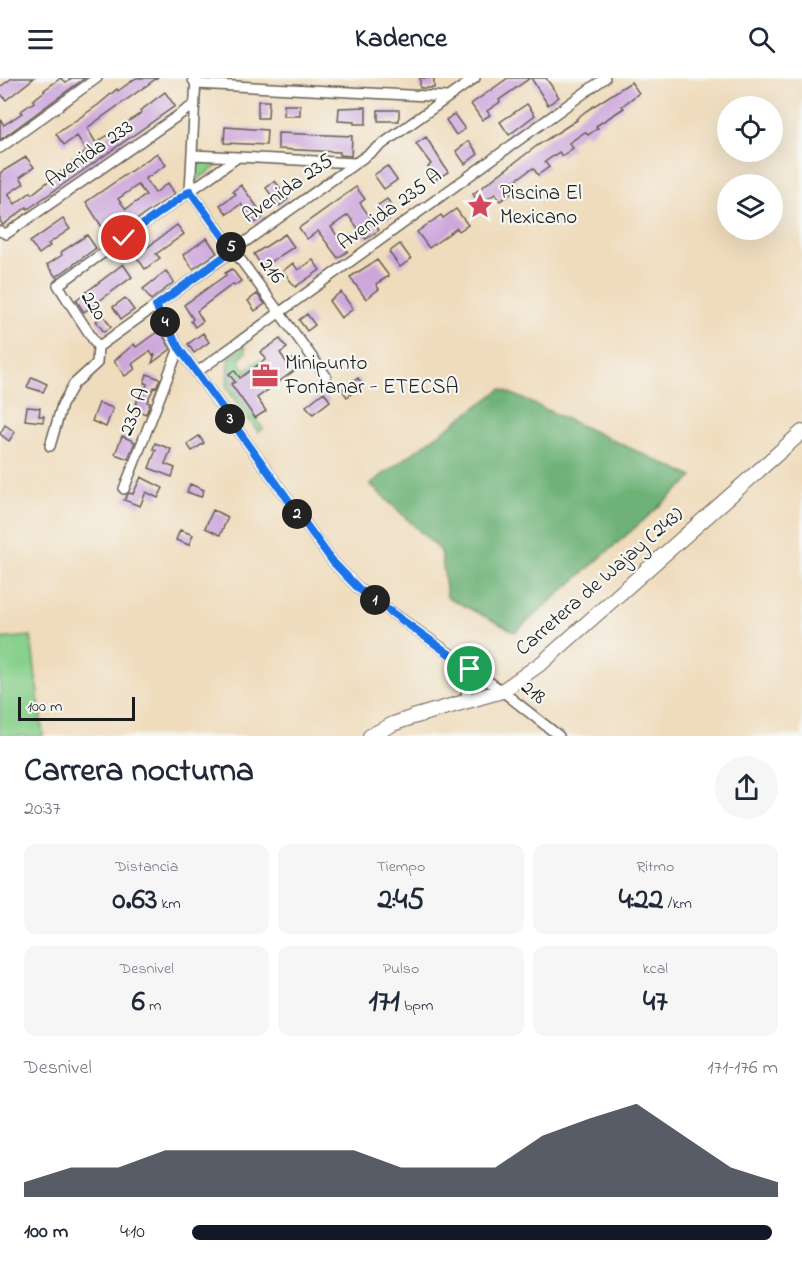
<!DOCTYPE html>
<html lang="es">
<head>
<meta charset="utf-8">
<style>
	:root { --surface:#fff; --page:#f6f6f7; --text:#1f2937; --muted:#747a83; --accent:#111827 }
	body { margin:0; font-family:"Indie Flower",sans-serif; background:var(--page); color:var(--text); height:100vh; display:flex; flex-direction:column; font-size:22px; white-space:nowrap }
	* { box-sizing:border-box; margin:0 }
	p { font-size:20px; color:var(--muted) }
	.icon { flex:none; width:33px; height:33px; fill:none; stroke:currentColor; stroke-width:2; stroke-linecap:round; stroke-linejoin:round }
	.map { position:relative; height:658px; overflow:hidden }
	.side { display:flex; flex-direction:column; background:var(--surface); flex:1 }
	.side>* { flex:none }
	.buttons { position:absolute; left:717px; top:18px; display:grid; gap:12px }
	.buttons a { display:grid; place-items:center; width:66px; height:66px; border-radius:50%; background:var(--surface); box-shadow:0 6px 24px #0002; font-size:30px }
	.scale { position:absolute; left:18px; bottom:15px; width:117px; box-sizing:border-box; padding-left:6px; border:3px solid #1c1c1c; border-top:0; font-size:16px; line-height:21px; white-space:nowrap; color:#1c1c1c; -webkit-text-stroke:4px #f6f6f2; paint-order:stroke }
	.pin { position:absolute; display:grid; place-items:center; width:51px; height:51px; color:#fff; margin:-26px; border:3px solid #fff; border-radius:50%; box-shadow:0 2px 6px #0007 }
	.km { position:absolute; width:30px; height:30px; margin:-15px; border-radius:50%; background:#222; color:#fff; font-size:16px; line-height:30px; text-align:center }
	.round { display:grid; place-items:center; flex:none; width:63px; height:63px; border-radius:32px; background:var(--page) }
	.overview { display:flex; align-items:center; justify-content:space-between; height:102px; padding:0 24px }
	h1 { font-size:33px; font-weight:700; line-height:45px }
	.metrics { display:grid; grid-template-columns:repeat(3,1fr); gap:9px; height:102px; padding:6px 24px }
	.metrics div { display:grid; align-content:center; border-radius:12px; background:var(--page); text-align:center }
	.metrics b { font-size:30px; font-weight:700 }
	.metrics small { font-size:16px; font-weight:400 }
	.metrics p { font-size:16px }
	.chart { height:168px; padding:12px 24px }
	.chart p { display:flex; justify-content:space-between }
	.chart svg { width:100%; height:108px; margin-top:6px; fill:var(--accent); opacity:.7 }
	ul { padding:0 24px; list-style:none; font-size:20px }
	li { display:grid; grid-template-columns:96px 72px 1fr; align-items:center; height:45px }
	li i { height:15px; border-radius:8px; background:var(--accent) }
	header { display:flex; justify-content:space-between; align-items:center; height:78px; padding:0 24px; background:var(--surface); font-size:27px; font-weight:700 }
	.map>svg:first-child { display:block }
</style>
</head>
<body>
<header><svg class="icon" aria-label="menu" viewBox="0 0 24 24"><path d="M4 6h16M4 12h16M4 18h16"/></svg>Kadence<svg class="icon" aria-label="search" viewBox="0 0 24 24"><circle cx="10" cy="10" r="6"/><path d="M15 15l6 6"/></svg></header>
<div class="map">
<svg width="802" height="658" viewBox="0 0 802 658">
	<rect width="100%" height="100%" fill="#f6f6f2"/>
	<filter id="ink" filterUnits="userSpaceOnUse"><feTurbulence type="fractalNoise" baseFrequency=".0167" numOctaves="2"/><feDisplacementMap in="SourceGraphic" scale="12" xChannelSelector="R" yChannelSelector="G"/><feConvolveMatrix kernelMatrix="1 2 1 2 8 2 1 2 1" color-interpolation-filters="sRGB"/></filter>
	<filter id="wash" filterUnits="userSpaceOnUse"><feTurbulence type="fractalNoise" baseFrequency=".008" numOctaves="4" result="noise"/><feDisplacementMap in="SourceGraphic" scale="24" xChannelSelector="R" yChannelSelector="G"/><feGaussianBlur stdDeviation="1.35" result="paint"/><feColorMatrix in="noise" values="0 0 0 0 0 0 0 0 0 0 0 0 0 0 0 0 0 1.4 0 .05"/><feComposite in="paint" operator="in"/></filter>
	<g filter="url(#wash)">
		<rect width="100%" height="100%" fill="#efdcbc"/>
		<path fill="#88d08c" stroke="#527654" stroke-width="1.5" d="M195,81l29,2 -30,21z
			M245,268l1,6 -7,7 6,11 15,-11 2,3 -30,22 31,45 -5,3 -31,-44 2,-30z
			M31,558l12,100h-43v-97z"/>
		<path fill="#6eb278" stroke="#45674a" stroke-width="1.5" d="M501,311l192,88 -178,155 -68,-35 -6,-46 -71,-67z"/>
		<g id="blocks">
			<path fill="#cda7dc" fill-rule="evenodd" d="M12,0h22l-28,22 -6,-7v-6z
				M61,0l5,4 6,-4h13l-85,62v-21l4,6 18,-12 -1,-2 13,-9 -1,-2 12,-9 -1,-1z
				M136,0h21l-70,50 9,15 45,-30 -1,-2 25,-19 10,14 -147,103 -1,-2 -24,18 -3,-4v-48l26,-16 8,10 -14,10 4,6 -16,11 7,10 16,-12 1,2 55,-43 -10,-15 -13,9 -8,-11 42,-29 19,-16 1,2z
				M420,0h14v10h-14z
				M508,0h22l-31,22 1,2 -13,9 3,4 -8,5 -11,-16z
				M531,0h15l13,19 -11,8z
				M631,4l8,11 -17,13 2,2 -28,18 2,2 -10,7 -3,-3 -16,11 4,5 -11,8 -3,-4 -14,10 4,5 -11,8 -5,-7 -26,18 5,7 -12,8 -5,-7 -15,10 -7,-10 65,-49 39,-25 -1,-1 10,-8z
				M258,23h11l-1,17h-10z
				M527,26l8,11 -26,20 -9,-13z
				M284,27h16v11h-16z
				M366,29v17h-12v-2l-16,-1 1,-13z
				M378,32h21v11h-21z
				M454,36l11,15 -9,6 -10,-15z
				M225,49l42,3 -1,15 -42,-2z
				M278,55l74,3 -1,20 -11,-1v-3l-62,-3z
				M426,59l22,35 -11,7 -9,-12 3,-3 -15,-20z
				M469,63l9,13 -13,10 -9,-13z
				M157,75l9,12 -21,14 10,14 13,-10 7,11 -66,44 -23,-36zM138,107l8,10 -20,14 -8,-10z
				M387,88l10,14 -13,9 -10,-14z
				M275,103l13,18 -9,7 -13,-18z
				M241,107l23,31 -9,7 -14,-19 -14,10 -7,-9 16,-11 -3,-3z
				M356,109l9,12 -5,4 19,27 -13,9 -18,-24 -17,12 17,24 -10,7 -20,-27 -11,8 -8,-11z
				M387,121l10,14 -10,7 -10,-14z
				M456,131l12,16 -9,6 -2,-3 -28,20 -12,-16 24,-17 2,3z
				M63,141l7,10 -22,15 2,2 -11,8 -9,-12z
				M177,147l7,9 -28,20 4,4 -15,11 -9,-13z
				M285,156l9,13 -32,20 -8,-13z
				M87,157l9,13 -40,29 -9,-12 15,-10 -1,-3z
				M207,160l10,15 -24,16 -10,-14z
				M400,166l11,15 -11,8 -11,-15z
				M313,182l7,10 -25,17 -12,-16 10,-8 5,7z
				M377,182l12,16 -13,8 3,5 -13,10 -16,-22z
				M123,186l9,13 -48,35 -8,-12z
				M232,191l9,12 -7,5 -1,-2 -36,27 6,10 -8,6 -4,-6 2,-2 -9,-14 42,-30 -1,-2z
				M166,193l8,11 -23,18 -8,-11z
				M341,214l12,17 -12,9 -12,-17z
				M257,216l8,10 -10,7 -7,-10z
				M125,220l9,12 -13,9 -8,-12z
				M307,236l8,11 -8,6 -8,-11z
				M104,238l7,11 -7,5 -8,-11z
				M160,252l11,19 -19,14 3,-9 -2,2 -3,-5 -18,13 3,5 -10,7 -11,-15 20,-17 2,3z
				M203,255l6,9 -15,11 -6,-9z
				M280,261l7,9 -7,5 7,10 6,-4 6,8 -42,31 9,13 -11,7 -24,-34 4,-2 -6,-8 5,-4 6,8 26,-19 -5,-7z
				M147,296l13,5 -4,9 -2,-1 -7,15 3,1 -4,11 -12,-5 4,-10 3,1 6,-16 -3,-1z
				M32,299l15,7 -4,8 -16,-5z
				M358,300l5,7 -16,12 -5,-7z
				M324,314l6,9 -17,13 -7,-8z
				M99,325l14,5 -7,19 -14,-6z
				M27,329l13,1 -1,8h5l-1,6 -18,-2z
				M5,347l10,7 -6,9 -9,-7z
				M122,358l13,6 -7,17 -13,-5z
				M199,358l5,7 -12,8 -5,-7z
				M155,365l16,6 -6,15 10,4 -3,9 -23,-9 7,-18 -3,-1z
				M141,399l22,11 -5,10 -12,-6 -6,14 -16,-6 5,-7 4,1z
				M190,406l14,6 -3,7 -14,-5z
				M213,432l15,7 -8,18 -15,-7z
				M180,452l13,5 -4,10 -13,-5z"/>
		</g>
	</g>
	<g filter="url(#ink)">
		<use href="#blocks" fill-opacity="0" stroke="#665f54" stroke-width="1.5"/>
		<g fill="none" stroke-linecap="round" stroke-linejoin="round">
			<g stroke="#665f54" stroke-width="12">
				<path id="street" d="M196,0l-6,113 136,185
					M193,2l3,4 251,13
					M0,70l97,-70
					M192,77l46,2
					M0,153l6,3 189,-130
					M156,228l23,42 154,214 26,27 143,102 57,45
					M98,269l377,-269
					M98,269l-40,-62 180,-128 118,6
					M197,294l408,-294
					M50,368l12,-41 12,-21 23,-21 1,-16
					M124,411l55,-141
					M465,624l5,-33"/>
			</g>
			<g stroke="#665f54" stroke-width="16">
				<path id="secondary" d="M370,658l23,-12 20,-7 89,-26 41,-29 259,-230"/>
			</g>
			<use href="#street" stroke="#fff" stroke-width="9"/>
			<use href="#secondary" stroke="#fff" stroke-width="14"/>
		</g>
	</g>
	<g fill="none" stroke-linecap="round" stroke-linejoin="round" filter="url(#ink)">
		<g stroke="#fff" stroke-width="12">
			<path id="route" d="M124,160l66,-47 43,59 -77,56 23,42 154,214 26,27 111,80"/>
		</g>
		<use href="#route" stroke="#1a73e8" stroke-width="8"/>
	</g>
	<defs>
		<g id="sight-bare" transform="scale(2.07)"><path d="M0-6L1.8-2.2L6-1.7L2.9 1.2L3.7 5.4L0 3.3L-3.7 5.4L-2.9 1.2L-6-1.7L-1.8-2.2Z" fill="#d1495b" stroke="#f6f6f2" stroke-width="2.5" paint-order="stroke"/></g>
		<g id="office-bare" transform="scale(2.07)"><path d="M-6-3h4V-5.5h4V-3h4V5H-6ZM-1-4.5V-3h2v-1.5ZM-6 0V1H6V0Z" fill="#d1495b" stroke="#f6f6f2" stroke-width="2.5" paint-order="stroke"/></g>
	</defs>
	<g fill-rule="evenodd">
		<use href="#sight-bare" x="480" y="128"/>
		<use href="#office-bare" x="265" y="298"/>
	</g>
	<g text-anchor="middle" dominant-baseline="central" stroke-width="4.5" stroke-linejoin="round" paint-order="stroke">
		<g font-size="21" fill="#1c1c1c" stroke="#f6f6f2">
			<text transform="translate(90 76) rotate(-35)">Avenida 233</text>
			<text transform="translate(288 111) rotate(-35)">Avenida 235</text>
			<text transform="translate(390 132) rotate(-36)">Avenida 235 A</text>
			<text transform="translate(271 193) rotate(53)">216</text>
			<text transform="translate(93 228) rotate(57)">220</text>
			<text transform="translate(135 334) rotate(-69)">235 A</text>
			<text transform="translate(600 504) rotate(-41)">Carretera de Wajay (243)</text>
			<text transform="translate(533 615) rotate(38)">218</text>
		</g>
		<g font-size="21" fill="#1c1c1c" stroke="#f6f6f2" text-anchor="start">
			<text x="500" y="116">Piscina El<tspan x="500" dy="24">Mexicano</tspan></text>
			<text x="285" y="286">Minipunto<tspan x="285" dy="24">Fontanar - ETECSA</tspan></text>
		</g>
	</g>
</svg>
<div class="buttons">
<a><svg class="icon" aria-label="locate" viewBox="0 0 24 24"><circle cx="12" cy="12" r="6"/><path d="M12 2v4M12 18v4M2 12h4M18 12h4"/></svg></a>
<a><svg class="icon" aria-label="layers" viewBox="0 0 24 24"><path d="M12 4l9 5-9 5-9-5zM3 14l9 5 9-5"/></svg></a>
</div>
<div class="scale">100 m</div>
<div class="pin" style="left:470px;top:591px;background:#1e9e55"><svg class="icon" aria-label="arrive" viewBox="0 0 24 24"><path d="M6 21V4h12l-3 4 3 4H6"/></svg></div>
<div class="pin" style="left:124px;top:160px;background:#d93025"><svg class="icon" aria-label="check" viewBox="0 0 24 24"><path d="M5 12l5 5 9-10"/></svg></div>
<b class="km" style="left:375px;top:522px">1</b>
<b class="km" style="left:297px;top:436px">2</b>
<b class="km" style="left:230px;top:341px">3</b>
<b class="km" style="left:165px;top:244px">4</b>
<b class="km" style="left:231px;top:169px">5</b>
</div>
<section class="side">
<div class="overview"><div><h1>Carrera nocturna</h1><p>20:37</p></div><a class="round"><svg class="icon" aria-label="share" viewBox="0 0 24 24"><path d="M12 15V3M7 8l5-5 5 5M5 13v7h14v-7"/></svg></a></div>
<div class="metrics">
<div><p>Distancia</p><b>0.63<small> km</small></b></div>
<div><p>Tiempo</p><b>2:45</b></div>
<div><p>Ritmo</p><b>4:22<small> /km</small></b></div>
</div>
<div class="metrics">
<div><p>Desnivel</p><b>6<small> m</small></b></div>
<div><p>Pulso</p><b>171<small> bpm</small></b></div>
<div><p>kcal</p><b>47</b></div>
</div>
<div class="chart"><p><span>Desnivel</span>171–176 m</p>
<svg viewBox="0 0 160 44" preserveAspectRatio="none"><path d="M0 44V38L10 32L20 32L30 25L40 25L50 25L60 25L70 25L80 32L90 32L100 32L110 19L120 12L130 6L140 19L150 32L160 38V44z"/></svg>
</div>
<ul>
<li><b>100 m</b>4:10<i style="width:99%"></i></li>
</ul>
</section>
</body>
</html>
